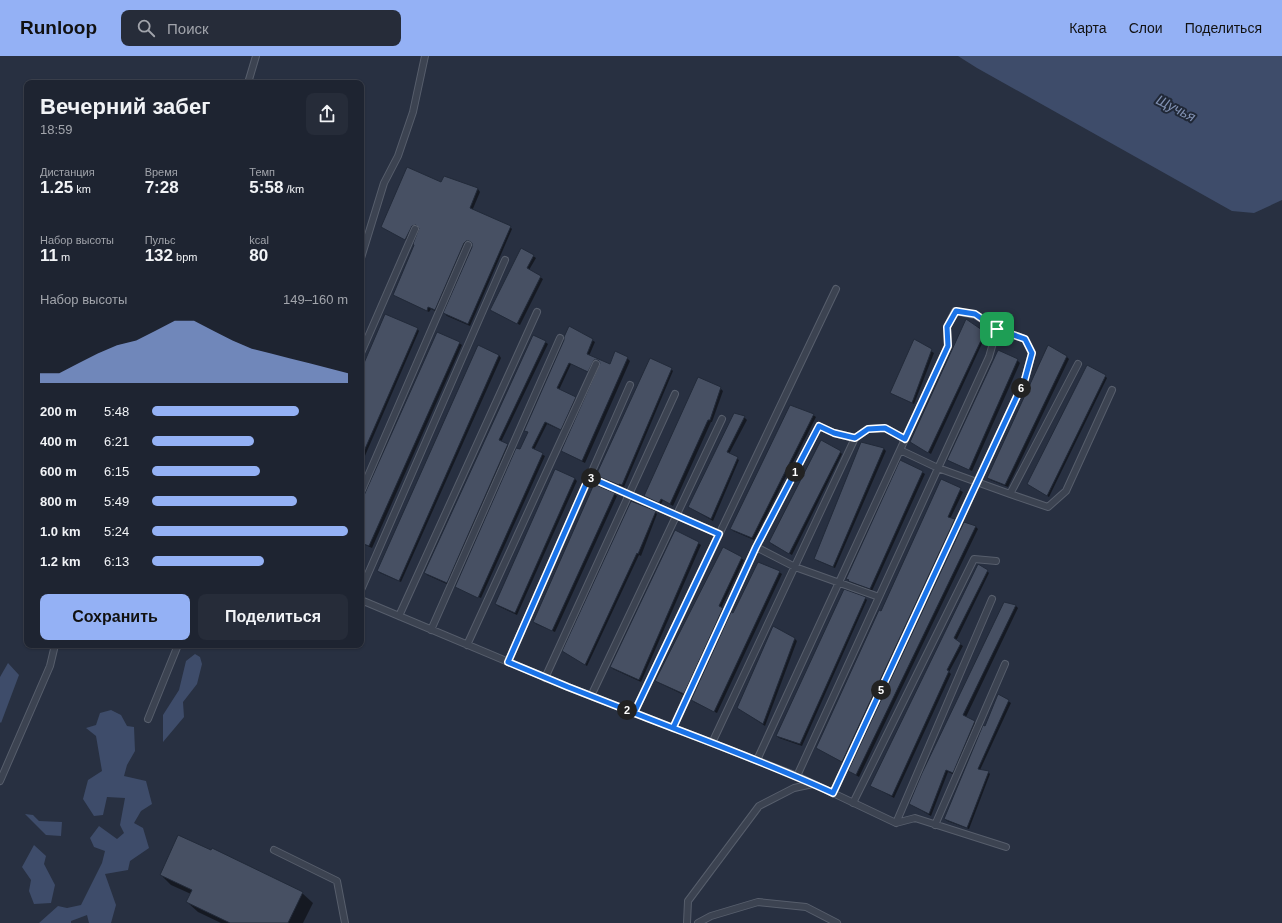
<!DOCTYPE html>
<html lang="ru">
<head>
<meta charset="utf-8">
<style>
	:root { --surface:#1e2431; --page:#262c39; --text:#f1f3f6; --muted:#a1a4ab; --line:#3c414d; --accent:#94b1f5 }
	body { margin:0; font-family:Arial,sans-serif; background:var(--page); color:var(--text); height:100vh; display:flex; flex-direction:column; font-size:15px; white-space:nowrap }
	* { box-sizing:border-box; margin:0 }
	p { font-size:13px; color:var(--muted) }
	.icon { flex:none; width:22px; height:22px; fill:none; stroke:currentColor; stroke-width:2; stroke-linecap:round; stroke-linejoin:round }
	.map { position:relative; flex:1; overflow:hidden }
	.side { position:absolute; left:24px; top:24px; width:340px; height:568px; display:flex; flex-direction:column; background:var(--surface); border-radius:8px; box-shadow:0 1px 3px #0004,0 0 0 1px var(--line) }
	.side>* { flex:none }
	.pin { position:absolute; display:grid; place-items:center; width:34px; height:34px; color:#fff; margin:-17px; border-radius:8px; box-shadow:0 2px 6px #0006 }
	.km { position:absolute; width:20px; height:20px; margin:-10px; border-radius:50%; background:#222; color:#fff; font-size:11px; line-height:20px; text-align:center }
	.round { display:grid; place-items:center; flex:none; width:42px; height:42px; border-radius:8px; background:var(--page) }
	.head { display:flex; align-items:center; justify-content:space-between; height:68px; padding:0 16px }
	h1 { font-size:22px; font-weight:700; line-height:30px }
	.metrics { display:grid; grid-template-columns:repeat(3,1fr); gap:6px; height:68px; padding:4px 16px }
	.metrics div { display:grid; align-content:center }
	.metrics b { font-size:17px; font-weight:700 }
	.metrics small { font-size:11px; font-weight:400 }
	.metrics p { font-size:11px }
	.chart { height:112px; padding:8px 16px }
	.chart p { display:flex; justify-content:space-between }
	.chart svg { width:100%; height:72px; margin-top:4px; fill:var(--accent); opacity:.7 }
	.button { display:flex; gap:8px; margin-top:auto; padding:8px 16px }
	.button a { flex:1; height:46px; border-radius:8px; background:var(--accent); color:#111; font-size:16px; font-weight:700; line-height:46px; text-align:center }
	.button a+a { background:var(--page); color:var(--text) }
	ul { padding:0 16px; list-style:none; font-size:13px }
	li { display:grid; grid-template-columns:64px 48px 1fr; align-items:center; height:30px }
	li i { height:10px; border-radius:5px; background:var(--accent) }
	header { display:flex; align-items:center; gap:24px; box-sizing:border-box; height:56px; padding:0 20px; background:var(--accent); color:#111 }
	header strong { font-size:19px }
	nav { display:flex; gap:22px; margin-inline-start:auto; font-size:14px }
	.search { width:280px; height:36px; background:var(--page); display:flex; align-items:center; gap:10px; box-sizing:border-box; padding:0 14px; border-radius:8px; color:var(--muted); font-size:15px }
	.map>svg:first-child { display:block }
</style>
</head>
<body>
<header>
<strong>Runloop</strong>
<div class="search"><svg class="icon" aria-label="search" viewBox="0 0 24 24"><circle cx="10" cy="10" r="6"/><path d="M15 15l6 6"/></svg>Поиск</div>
<nav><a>Карта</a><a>Слои</a><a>Поделиться</a></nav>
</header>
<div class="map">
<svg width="1282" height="867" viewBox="0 0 1282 867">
	<rect width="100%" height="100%" fill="#283041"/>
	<path fill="#3e4c6a" d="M958,0h324v144l-28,13 -22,-2 -255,-143z
		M195,598l5,3 2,7 -5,20 -14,18 1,15 -21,25v-27l16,-25 7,-29z
		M8,607l11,12 -18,48 -1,-1v-45z
		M111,654l10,5 6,11 7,1 1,24 -8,14 -3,11 22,5 6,23 -11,7 -7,12 9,5 6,20 -19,13 -2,9 -23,4 11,31 -5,18h-22l-2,-8 -16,6v2h-32l19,-17 9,2 14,-3 21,-42 3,-12 -11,-4 -4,-9 9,-12 18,13 7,-6 -4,-8 5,-27 -18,-1 -4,18 -9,1 -11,-17 5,-19 14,-9 -6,-35 -10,-8 10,-3 4,-12z
		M25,758l8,1 6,6 23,1 -1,14 -15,-1z
		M34,789l12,11 -2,8 11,21 -4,18 -17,1 -5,-13 2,-11 -9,-13z"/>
	<path fill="#0007" d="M444,121l34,12 2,3 -8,19 38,16 2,2 -42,97 -23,-10 -3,-3 29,-66v-4l-3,-1 -4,4 -29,66 -6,-3 -2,3 -32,-15 19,-52 4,-18 -6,1 -6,13 -25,-14 58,-43z
		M533,200l3,2 -7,12 14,9 -23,46 -26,-13z
		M417,272l2,3 -58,134v-93z
		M984,277l2,2 -55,119 -20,-12z
		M565,284h27l3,2 -6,14 21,9 17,-7 3,3 -45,102 -23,-12 40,-88 -2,-1h-4l-6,11 -19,-9 -12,26 19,10 -15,31 -16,-7 -13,26 11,6 -64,142 -24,-11 71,-154 -3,-3z
		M914,284l20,13 -20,51 -20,-9 -3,-2z
		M545,286l3,2 -47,98 9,5 -61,138 -22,-10 -2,-3z
		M459,287l3,2 -90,203 -11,-5v-39z
		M478,290l21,9 2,3 -100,224 -21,-9 -2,-3z
		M1066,300l3,3 -61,128 -18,-7 -2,-3z
		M1017,304l3,3 -48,108 -21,-9 -3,-2z
		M671,313l2,2 -49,116 -23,-9 -3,-3z
		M1105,320l2,2 -58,119 -18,-11z
		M720,332l3,3 -11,31h-1l-38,84 -10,-6 -2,4 -13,-6 -3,-2z
		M813,359l3,2 -62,123 -21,-9 -2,-3z
		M744,361l3,3 -18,34 10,6 -26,61 -24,-14z
		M862,388l22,5 2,2 -51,117 -17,-7 -3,-3z
		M840,396l2,2 -50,101 -19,-10 -3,-3z
		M922,416l3,2 -53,117 -20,-8 -5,-4z
		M575,423l2,2 -60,134 -19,-9 -2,-2z
		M942,424l21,12 -13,27 7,3 -112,242 -28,-16z
		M614,438l3,2 -62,136 -19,-8 -2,-2z
		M655,456l2,2 -16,42 -2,-1 -52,111 -24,-15z
		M975,470l3,3 -119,248 -10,-6z
		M698,487l3,2 -60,137 -28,-13 -2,-3z
		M723,492l21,12 -23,48 4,3 -39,85 -27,-13 -3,-2z
		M987,515l2,2 -33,68 7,5 -14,26 2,2 -57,124 -23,-13z
		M779,516l3,2 -65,139 -23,-11 -2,-2 42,-86z
		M865,542l2,2 -65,146 -23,-8 -2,-2z
		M1004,547l12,3 2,2 -52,109 11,7 -22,51 -7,-3 -17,44 -21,-12z
		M795,583l2,2 -32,85 -27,-18z
		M1008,645l3,2 -31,67 8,2 2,2 -21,55 -22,-8 -2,-2 40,-92z
		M161,819l141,18 11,10 -10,20h-82l-23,-11 -11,-10 4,-8 -20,-9z"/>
	<path fill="#475063" stroke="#222a39" d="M407,111l34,15 3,-6 34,12 -8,20 41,18 -43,98 -25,-11 29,-66v-4l-3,-2h-3l-2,2 -29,67 -7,-3 -1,4 -34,-16 21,-50 -1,-1 6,-16 -3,-3 -4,1 -7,14 -24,-13z
		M521,192l13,7 -7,13 14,8 -24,48 -27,-14z
		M385,258l33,14 -57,130v-88z
		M966,263l19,13 -57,121 -18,-11z
		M569,270l24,13 -6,15 23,10 5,-13 13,6 -46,104 -21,-10 39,-88 -2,-3h-4l-6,12 -19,-9 -12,25 19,9 -15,33 -16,-8 -13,26 11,5 -65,145 -23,-11 61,-139 4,1 8,-17 -4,-1 40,-91v-3z
		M437,276l23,10 -91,204 -8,-3v-41z
		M533,279l13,6 -47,99 9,4 -61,139 -23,-10z
		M914,283l18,10 -20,54 -22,-10z
		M478,289l21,10 -100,226 -22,-10z
		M1048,289l19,11 -62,129 -18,-7z
		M998,294l20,9 -49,111 -22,-10z
		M650,302l22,10 -50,117 -3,-1v1l-22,-9v-3z
		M1087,309l19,10 -59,121 -20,-12z
		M698,321l23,10 -11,33h-2l-38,84 -9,-5 -2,4 -15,-7z
		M790,349l24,9 -62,124 -22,-9z
		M734,357l11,3 -18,36 11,5 -27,62 -23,-12z
		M821,384l20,11 -52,103 -20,-12z
		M861,386l23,6 -51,119 -19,-8z
		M900,404l23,11 -53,118 -22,-8 1,-1 -3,-1z
		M555,413l20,9 -60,135 -20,-9z
		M941,423l20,9 -13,29 7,2 -113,243 -26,-14 63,-138 2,1z
		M594,428l21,9 -63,138 -19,-9z
		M631,445l25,10 -18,43 -1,-1 -52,112 -23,-14z
		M964,466l12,4 -120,249 -8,-4z
		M675,474l24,12 -60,138 -29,-13z
		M723,491l19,10 -23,49 4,2 -39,86 -29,-13z
		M758,506l22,9 -66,141 -23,-12 40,-88 2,1z
		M978,508l10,6 -34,68 7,5 -14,27 2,1 -57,125 -22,-10z
		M844,533l22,8 -66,147 -24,-8z
		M1004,546l12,3 -53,110 12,6 -22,52 -7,-3 -17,44 -20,-10 13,-31z
		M773,570l22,12 -32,86 -26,-16z
		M998,638l11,6 -31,69 11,2 -22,57 -23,-9 39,-94 2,1z
		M178,779l33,15 1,-2 91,44 -15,31h-58l-44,-21 6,-12 -32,-15z"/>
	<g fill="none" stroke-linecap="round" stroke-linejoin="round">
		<g stroke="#575e6c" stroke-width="8">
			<path id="service" d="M248,27l8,-27
				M361,202l23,-75 14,-27 15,-44 12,-56
				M361,297l54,-124
				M900,394l38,18 72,26 68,-130
				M589,421l130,57
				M361,436l107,-247
				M1010,438l38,13 18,-16 46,-101
				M756,491l39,20 84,30
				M361,534l144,-330
				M361,544l207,87 229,89 99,47 19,-5 91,29
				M399,560l138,-304
				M431,574l129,-292
				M467,589l129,-281
				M508,606l122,-277
				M545,622l130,-284
				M591,640l131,-277
				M634,657l202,-424
				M148,663l30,-74
				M673,672l83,-181 63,-121 15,7 21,5 13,-9 17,-1 20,11
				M712,687l143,-305
				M757,704l191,-414 -1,-19 8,-16 20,4 22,14
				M797,720l192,-419 8,-28 28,10 7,14 -7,26 -192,414
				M0,725l50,-115 5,-21
				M853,747l121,-244 22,2
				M896,767l96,-224
				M935,769l70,-161
				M274,794l63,31 8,42
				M687,867l1,-22 71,-95 35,-18 19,-4
				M698,867l13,-7 47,-14 48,5 31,16"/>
		</g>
		<use href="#service" stroke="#3c4351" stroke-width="6"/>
	</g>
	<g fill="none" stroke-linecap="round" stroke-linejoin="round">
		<g stroke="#fff" stroke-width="8">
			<path id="route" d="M997,273l-22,-15 -19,-3 -9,16 1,19 -43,93 -20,-11 -17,1 -13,9 -21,-5 -15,-7 -63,121 -83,181 -105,-41 -60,-25 81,-185 130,57 -85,179c67,26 134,50 199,80l192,-414 7,-26 -7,-14 -28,-10"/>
		</g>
		<use href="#route" stroke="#1a73e8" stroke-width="5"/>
	</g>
	<g text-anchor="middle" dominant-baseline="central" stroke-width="4" stroke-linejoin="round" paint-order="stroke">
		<g font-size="14" font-style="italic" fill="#8191b2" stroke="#202837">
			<text transform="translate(1176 52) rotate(27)">Щучья</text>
		</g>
	</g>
</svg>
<div class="pin" style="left:997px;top:273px;background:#1e9e55"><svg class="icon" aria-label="arrive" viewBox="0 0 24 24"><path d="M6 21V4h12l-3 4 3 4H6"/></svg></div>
<b class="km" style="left:795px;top:416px">1</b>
<b class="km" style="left:627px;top:654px">2</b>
<b class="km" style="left:591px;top:422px">3</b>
<b class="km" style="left:881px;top:634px">5</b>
<b class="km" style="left:1021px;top:332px">6</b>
<section class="side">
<div class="head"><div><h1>Вечерний забег</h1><p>18:59</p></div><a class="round"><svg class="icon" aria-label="share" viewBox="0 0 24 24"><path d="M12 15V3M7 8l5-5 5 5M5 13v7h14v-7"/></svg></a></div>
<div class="metrics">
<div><p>Дистанция</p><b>1.25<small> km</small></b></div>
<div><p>Время</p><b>7:28</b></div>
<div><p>Темп</p><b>5:58<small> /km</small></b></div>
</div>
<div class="metrics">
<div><p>Набор высоты</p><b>11<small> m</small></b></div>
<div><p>Пульс</p><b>132<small> bpm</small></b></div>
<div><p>kcal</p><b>80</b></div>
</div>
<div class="chart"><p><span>Набор высоты</span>149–160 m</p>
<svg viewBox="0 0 160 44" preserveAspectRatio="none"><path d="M0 44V38L10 38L20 32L30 26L40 21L50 18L60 12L70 6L80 6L90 12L100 18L110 23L120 26L130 29L140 32L150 35L160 38V44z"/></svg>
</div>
<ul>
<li><b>200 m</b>5:48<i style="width:75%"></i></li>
<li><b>400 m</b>6:21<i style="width:52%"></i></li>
<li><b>600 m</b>6:15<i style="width:55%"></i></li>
<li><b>800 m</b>5:49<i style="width:74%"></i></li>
<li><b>1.0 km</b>5:24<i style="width:100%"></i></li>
<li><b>1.2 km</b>6:13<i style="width:57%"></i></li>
</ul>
<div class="button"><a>Сохранить</a><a>Поделиться</a></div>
</section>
</div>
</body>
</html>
